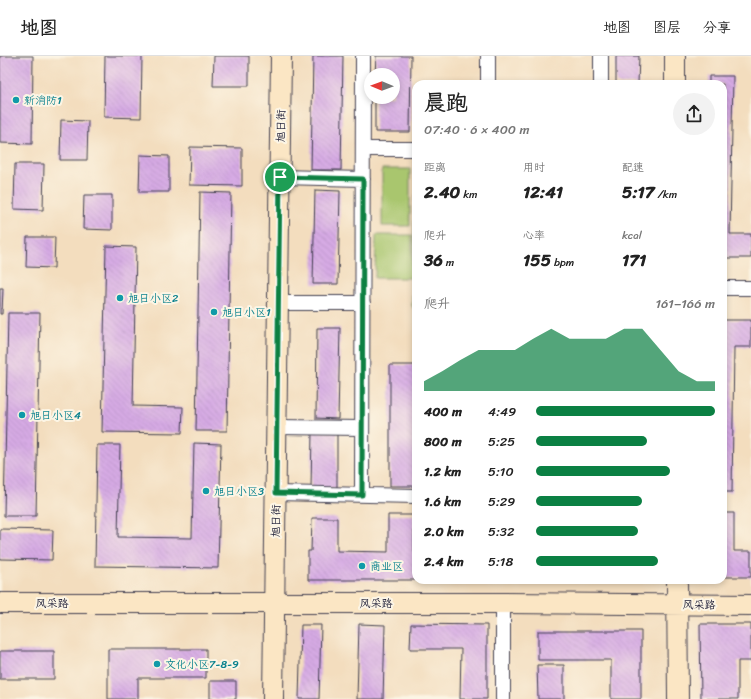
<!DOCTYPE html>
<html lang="zh">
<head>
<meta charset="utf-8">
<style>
	:root { --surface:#fff; --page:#f2f2f2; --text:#222; --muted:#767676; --line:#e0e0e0; --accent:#0b8043 }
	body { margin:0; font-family:Sriracha,"LXGW WenKai TC",sans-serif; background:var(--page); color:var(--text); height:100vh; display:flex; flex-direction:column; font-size:15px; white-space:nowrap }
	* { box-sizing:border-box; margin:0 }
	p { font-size:13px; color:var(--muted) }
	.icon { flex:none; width:22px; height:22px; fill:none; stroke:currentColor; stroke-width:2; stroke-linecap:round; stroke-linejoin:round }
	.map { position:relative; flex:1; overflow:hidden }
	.drawer { position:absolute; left:412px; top:24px; width:315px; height:504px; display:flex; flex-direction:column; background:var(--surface); border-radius:12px; box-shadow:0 2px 6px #0003 }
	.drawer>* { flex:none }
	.needle { width:26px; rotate:271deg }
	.tools { position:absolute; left:364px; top:12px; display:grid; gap:8px }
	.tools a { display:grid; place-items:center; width:36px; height:36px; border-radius:50%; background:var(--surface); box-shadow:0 2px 6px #0003; font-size:20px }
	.pin { position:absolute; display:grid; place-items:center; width:34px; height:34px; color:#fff; margin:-17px; border:2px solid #fff; border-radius:50%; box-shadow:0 1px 4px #0007 }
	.round { display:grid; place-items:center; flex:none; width:42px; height:42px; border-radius:21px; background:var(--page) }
	.summary { display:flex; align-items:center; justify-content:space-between; height:68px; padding:0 12px }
	h1 { font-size:22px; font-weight:800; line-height:30px }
	.stats { display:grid; grid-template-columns:repeat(3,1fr); gap:6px; height:68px; padding:4px 12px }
	.stats div { display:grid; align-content:center }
	.stats b { font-size:17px; font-weight:800 }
	.stats small { font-size:11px; font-weight:400 }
	.stats p { font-size:11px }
	.chart { height:112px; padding:8px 12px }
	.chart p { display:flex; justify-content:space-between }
	.chart svg { width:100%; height:72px; margin-top:4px; fill:var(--accent); opacity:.7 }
	ul { padding:0 12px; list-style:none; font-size:13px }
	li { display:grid; grid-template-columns:64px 48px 1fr; align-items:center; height:30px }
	li i { height:10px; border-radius:5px; background:var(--accent) }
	header { display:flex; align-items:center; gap:24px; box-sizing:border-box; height:56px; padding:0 20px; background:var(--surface); border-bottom:1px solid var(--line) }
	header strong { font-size:19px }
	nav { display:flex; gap:22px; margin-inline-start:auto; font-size:14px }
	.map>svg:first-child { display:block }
</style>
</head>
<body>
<header>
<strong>地图</strong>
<nav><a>地图</a><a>图层</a><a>分享</a></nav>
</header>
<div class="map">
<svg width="751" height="643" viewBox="0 0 751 643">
	<defs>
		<pattern id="building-back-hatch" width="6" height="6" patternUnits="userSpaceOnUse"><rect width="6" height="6" fill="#d6aae4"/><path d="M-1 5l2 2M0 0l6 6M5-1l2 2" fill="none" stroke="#b792c4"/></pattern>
	</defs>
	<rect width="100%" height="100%" fill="#fcf5e5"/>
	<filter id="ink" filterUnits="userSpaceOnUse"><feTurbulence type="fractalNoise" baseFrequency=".025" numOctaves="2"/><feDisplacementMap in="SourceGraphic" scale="8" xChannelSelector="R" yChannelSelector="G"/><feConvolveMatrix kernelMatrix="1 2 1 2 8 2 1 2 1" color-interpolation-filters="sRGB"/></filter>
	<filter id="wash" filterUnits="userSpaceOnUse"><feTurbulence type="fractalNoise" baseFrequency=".012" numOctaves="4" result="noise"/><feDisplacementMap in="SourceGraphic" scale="16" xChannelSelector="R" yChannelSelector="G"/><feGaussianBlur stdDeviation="0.9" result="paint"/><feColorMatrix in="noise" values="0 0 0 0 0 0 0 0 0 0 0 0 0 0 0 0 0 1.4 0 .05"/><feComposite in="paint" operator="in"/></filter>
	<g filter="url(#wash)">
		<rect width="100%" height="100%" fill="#f3ddbe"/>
		<path fill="#a9c66e" stroke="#667454" d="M382,113h28v57h-28z
			M416,139v117l-4,-6 3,-109z
			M376,179h36v43h-37z"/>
		<g id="blocks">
			<path fill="url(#building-back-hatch)" d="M0,0h33l-1,88 -32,-1z
				M105,0h37l-1,62 -37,-1z
				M214,0h35v30h-36z
				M313,0h30l-2,114h-30z
				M376,0h35l-1,76h-35v-35h18v-22h-18z
				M616,0h23l-1,28h-22z
				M709,20h24l-3,158h21v24h-28v-174h-14z
				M61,64l27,1 -1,39h-27z
				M190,91l52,1v38l-53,-1z
				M140,99l29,1v36h-30z
				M15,108h29l-1,46 -29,-1z
				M315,134l25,1 -2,93h-25z
				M200,136l31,1 -4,238h-31z
				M84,139h28v35l-29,-1z
				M27,181h28l-1,31 -28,-1z
				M106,190l30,1 -3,159 50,1 -1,26 -80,-1z
				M0,232h3l-1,26h-2z
				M8,257h32l-4,203h-32z
				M723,264h28v27h-17l-2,145h-9z
				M317,272h23l-2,91 -22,-1z
				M390,309h25v121h-25z
				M312,376h25v57h-26z
				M194,387l27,1 -3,124 -123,-2 2,-121h23l-2,92 74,1z
				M723,457h11v38h17v26h-28z
				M388,459h26v37h2v28h-108v-29h3l1,-33h25v33l51,1z
				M0,473l53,1 -1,30 -52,-1z
				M359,568l26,1 -2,74h-26z
				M411,568l76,1v74h-27l1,-50h-51z
				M700,568h51v37h-13v38h-37z
				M301,569h20l-2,74h-20z
				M538,575h103v68h-30v-39h-73z
				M108,593h98v29h-68v21h-30z
				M0,595h54v28h-54z
				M537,609h27v34h-26z
				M210,625h26v18h-26z"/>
		</g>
	</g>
	<g filter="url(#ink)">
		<use href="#blocks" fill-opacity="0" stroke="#413e4f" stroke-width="1"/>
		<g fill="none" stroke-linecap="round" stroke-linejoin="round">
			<g stroke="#413e4f" stroke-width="16">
				<path id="minor" d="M488,28v-28
					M601,28v-28
					M363,93h53
					M280,121l83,2
					M723,232h28
					M278,247h85
					M277,371l85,1
					M276,437l140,3
					M362,439l1,-439
					M503,547v96"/>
			</g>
			<g stroke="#413e4f" stroke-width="22">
				<path id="secondary" d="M675,0v28
					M677,524l1,119
					M0,547h503l248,2
					M273,643l8,-643"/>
			</g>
			<use href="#minor" stroke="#fff" stroke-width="14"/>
			<use href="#secondary" stroke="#fbe6c4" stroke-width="20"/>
		</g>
	</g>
	<g fill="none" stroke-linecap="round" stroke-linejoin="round" filter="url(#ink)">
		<g stroke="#fff" stroke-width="8">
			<path id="route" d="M280,121l83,2 -1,316 -86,-2z"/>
		</g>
		<use href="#route" stroke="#0b8043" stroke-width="5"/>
	</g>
	<g fill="#0f9aa8" stroke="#fcf5e5" stroke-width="1.5">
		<circle cx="16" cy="44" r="4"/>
		<circle cx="120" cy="242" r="4"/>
		<circle cx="214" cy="256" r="4"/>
		<circle cx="22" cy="359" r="4"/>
		<circle cx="206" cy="435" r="4"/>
		<circle cx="362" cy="510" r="4"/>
		<circle cx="157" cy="608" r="4"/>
	</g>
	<g text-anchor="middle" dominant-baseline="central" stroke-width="4" stroke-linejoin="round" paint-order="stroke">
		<g font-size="11" fill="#0d838f" stroke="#fcf5e5" text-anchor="start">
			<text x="24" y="44">新消防1</text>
			<text x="128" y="242">旭日小区2</text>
			<text x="222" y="256">旭日小区1</text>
			<text x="30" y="359">旭日小区4</text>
			<text x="214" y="435">旭日小区3</text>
			<text x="370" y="510">商业区</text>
			<text x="165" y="608">文化小区7-8-9</text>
		</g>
		<g font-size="11" fill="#22223b" stroke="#fcf5e5">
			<text transform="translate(281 70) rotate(-89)">旭日街</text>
			<text transform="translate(276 465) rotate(-89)">旭日街</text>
			<text x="52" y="547">风采路</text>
			<text x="376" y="547">风采路</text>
			<text transform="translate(699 549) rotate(1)">风采路</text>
		</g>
	</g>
</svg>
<div class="tools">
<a><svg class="needle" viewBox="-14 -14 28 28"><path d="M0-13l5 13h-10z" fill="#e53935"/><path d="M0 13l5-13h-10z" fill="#767676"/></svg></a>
</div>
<div class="pin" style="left:280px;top:121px;background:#1e9e55"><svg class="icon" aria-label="arrive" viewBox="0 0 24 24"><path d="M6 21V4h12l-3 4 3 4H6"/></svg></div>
<section class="drawer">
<div class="summary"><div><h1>晨跑</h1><p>07:40 · 6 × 400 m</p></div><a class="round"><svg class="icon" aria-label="share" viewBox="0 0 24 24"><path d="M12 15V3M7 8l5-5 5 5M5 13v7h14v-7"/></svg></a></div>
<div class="stats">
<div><p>距离</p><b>2.40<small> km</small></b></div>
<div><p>用时</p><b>12:41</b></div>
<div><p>配速</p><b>5:17<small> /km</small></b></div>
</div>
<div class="stats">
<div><p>爬升</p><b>36<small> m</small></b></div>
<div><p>心率</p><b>155<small> bpm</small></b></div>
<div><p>kcal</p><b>171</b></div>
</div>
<div class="chart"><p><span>爬升</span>161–166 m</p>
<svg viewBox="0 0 160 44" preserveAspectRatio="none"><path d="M0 44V38L10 32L20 25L30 19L40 19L50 19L60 12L70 6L80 12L90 12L100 12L110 6L120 6L130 19L140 32L150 38L160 38V44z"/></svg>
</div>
<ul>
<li><b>400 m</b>4:49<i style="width:100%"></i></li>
<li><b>800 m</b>5:25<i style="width:62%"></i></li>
<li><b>1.2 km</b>5:10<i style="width:75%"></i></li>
<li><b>1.6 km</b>5:29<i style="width:59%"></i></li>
<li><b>2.0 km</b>5:32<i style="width:57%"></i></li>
<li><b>2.4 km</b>5:18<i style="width:68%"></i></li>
</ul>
</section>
</div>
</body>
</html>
